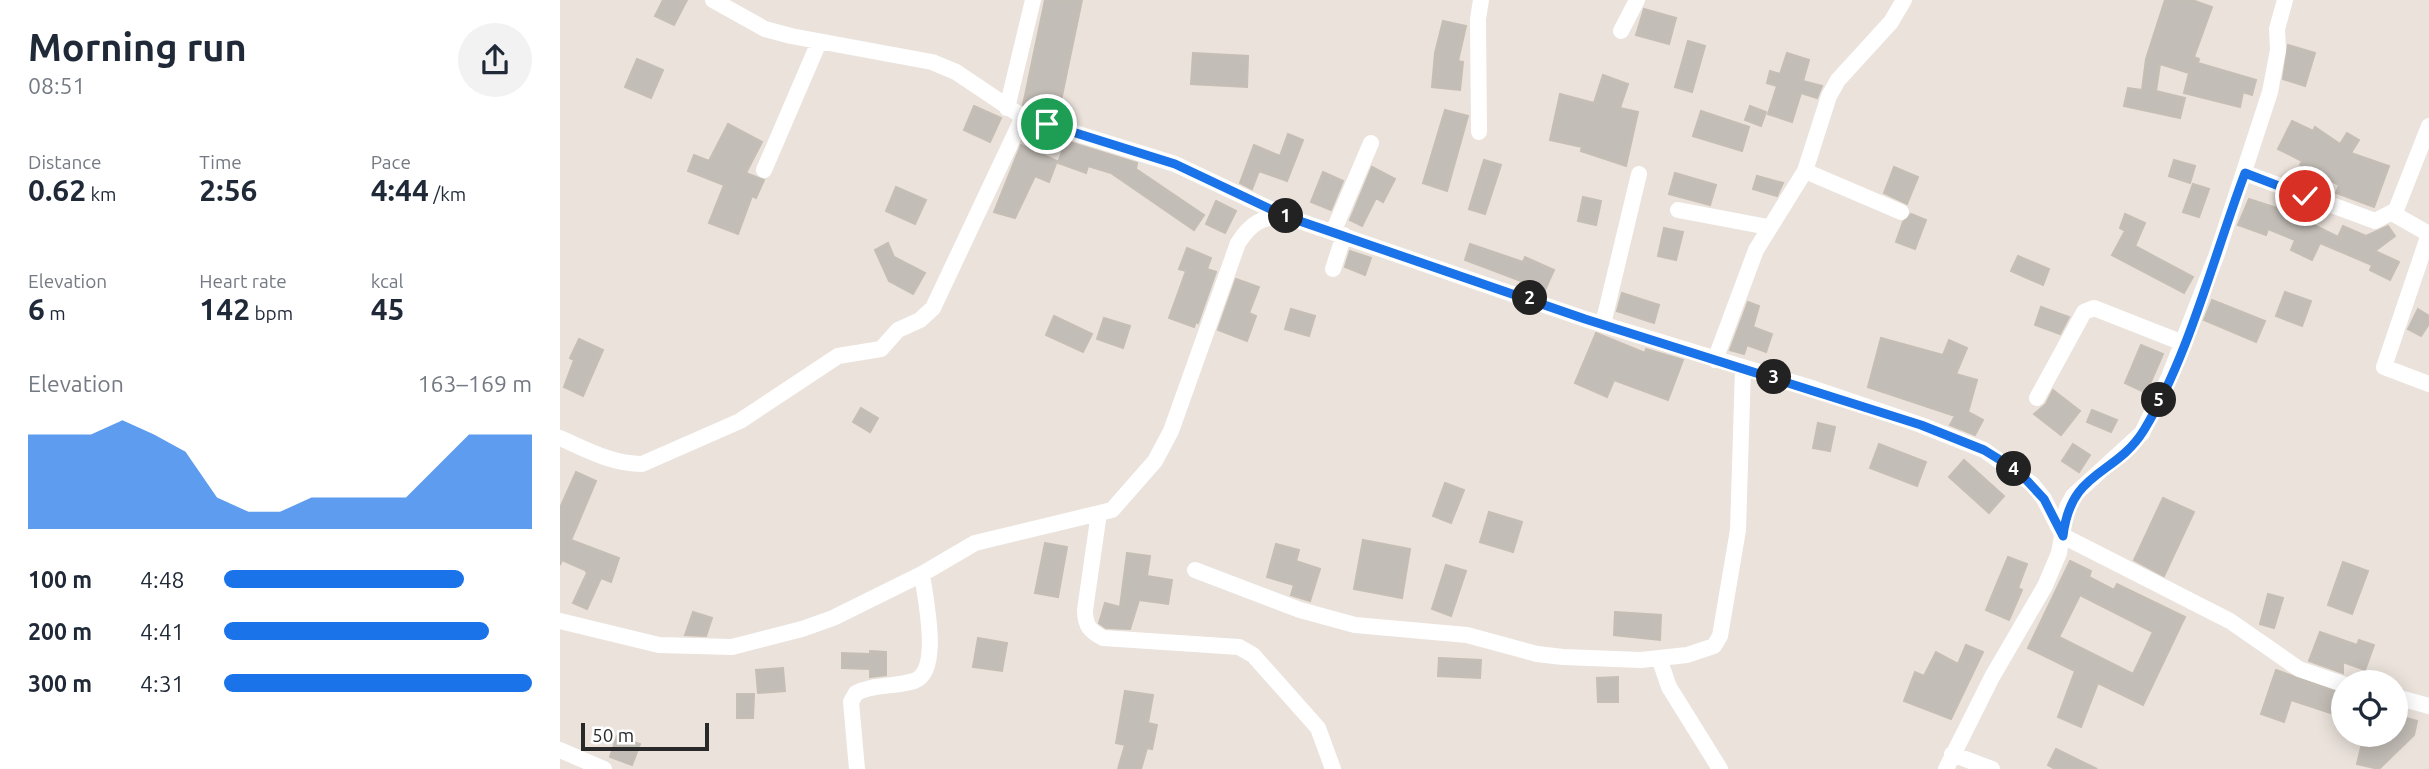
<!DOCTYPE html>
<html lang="en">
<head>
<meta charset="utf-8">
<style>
	:root { --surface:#fff; --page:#f2f2f3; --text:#1f2937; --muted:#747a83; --accent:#1a73e8 }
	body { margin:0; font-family:Ubuntu,sans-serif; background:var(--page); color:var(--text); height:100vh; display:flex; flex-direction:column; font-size:26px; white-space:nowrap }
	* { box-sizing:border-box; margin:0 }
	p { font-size:23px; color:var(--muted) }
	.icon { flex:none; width:38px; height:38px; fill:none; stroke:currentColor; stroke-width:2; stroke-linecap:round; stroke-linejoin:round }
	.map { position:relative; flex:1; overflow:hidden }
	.side { display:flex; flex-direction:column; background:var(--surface); width:560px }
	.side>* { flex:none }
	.controls { position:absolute; left:1771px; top:670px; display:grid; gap:14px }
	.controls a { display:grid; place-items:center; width:77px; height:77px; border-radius:50%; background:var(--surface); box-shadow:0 4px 18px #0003; font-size:35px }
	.scale { position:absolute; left:21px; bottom:18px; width:128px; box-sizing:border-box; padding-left:7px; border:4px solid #292929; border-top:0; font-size:19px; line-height:24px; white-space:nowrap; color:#292929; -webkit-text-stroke:5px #fff; paint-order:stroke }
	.pin { position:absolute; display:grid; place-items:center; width:60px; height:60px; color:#fff; margin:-30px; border:4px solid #fff; border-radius:50%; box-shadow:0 2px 7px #0007 }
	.km { position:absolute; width:35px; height:35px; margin:-18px; border-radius:50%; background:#222; color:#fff; font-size:19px; line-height:35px; text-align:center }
	.round { display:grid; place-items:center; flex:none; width:74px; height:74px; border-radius:37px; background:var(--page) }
	.overview { display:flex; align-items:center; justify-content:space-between; height:119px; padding:0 28px }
	h1 { font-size:38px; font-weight:700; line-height:52px }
	.stats { display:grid; grid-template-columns:repeat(3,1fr); gap:10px; height:119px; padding:7px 28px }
	.stats div { display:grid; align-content:center }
	.stats b { font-size:30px; font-weight:700 }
	.stats small { font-size:19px; font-weight:400 }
	.stats p { font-size:19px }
	.chart { height:196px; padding:14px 28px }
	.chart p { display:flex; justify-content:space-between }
	.chart svg { width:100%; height:126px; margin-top:7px; fill:var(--accent); opacity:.7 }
	ul { padding:0 28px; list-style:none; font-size:23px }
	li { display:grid; grid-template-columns:112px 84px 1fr; align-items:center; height:52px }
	li i { height:18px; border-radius:9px; background:var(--accent) }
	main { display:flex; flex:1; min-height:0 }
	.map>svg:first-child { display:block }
</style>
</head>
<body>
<main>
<section class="side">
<div class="overview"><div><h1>Morning run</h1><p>08:51</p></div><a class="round"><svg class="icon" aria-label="share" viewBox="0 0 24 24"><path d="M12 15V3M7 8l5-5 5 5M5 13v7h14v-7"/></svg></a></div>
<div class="stats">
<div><p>Distance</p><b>0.62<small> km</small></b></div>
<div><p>Time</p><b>2:56</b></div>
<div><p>Pace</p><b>4:44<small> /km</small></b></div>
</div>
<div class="stats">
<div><p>Elevation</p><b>6<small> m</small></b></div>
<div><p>Heart rate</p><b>142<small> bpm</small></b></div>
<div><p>kcal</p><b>45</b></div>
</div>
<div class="chart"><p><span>Elevation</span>163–169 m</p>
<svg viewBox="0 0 160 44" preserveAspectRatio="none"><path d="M0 44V11L10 11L20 11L30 6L40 11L50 17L60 33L70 38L80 38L90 33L100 33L110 33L120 33L130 22L140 11L150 11L160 11V44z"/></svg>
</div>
<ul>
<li><b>100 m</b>4:48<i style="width:78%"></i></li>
<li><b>200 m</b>4:41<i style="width:86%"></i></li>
<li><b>300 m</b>4:31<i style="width:100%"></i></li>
</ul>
</section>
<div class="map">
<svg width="1869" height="769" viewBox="0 0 1869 769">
	<rect width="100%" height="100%" fill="#eae2db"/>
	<path fill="#c3bdb7" stroke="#c5beb5" stroke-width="2" fill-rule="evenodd" d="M103,0h24l-13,25 -19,-9z
		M485,0h37l-24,115 -35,-10z
		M1605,0h27l20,7 -18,50 5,2 -1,4 58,17 -4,15 -9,-3 -3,15 -56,-14 5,-20 -29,-9 -4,27 29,7 -5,20 -56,-12 4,-18 14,2 4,-31z
		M1084,9l32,9 -7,26 -33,-9z
		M883,21l23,5 -8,35 5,1 -3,28 -28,-3 3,-34z
		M1128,41l17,5 -13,46 -17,-5z
		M1728,45l27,8 -10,33 -22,-7z
		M633,53l55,3 -1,31 -56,-3z
		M1227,53l22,7 -6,21 19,5 -5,12 -16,-5 -9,29 -24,-8 9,-28 -10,-3 3,-12 10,3z
		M77,59l26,11 -12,28 -26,-11z
		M1043,75l25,9 -8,24 18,4 -12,54 -45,-15 1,-4 -32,-7 10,-46 34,9z
		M414,106l27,12 -11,24 -26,-12z
		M1190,106l16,6 -5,14 -16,-6z
		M885,110l23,6 -21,75 -24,-8z
		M1141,111l48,16 -7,24 -49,-15z
		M1732,121l21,10 2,-4 25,17 7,-11 12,7 -8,13 38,13 -15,41 -38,-14 3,-8 -39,-20 2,-4 -24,-12z
		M168,124l34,18 -16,31 18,7 -8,18 -4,-2 -14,38 -29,-11 15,-38 -36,-14 6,-16 15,6z
		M728,134l15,6 -16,41 -28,-10 -7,18 -12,-6 14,-38 26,11z
		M506,141l71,22 -1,6 68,46 -10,15 -83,-57 -23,-7 -2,7 -28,-10z
		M461,145l36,16 -8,21 -14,-6 -20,42 -21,-6z
		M924,160l17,5 -16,49 -16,-5z
		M1614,160l21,6 -5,17 -21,-7z
		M812,167l23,12 -12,23 -7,-4 -14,28 -12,-6z
		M1334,167l24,10 -11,27 -23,-11z
		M763,172l20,9 -12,29 -20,-8z
		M1115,173l41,12 -6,20 -41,-11z
		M1197,176l26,7 -6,13 -24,-7z
		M1633,184l16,5 -10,28 -16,-5z
		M336,187l30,13 -11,24 -29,-13z
		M1023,197l18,4 -5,24 -18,-4z
		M1689,199l37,12 52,26 5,-11 23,10 22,-10 7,10 -20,15 24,11 -9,18 -20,-10 2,-5 -52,-22 -8,17 -21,-10 4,-10 -27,-11 -2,6 -28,-10z
		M656,201l20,10 -11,22 -19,-9z
		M1351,214l15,6 -11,29 -19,-7 7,-20z
		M1565,214l20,9 -10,23 58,31 -9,16 -72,-38 13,-24 -5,-3z
		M1104,228l19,4 -7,28 -18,-4z
		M328,243l6,14 31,16 -12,21 -24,-13 -14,-31z
		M910,244l53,18 2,-5 29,13 -9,20 -80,-30z
		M627,248l24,10 -4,11 9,3 -18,51 -2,-1 -2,5 -25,-9 17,-47 -7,-2z
		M790,251l21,7 -6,17 -20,-8z
		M1458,256l31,13 -6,16 -32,-14z
		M676,279l23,8 -10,26 7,3 -9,25 -29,-11z
		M1725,292l26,9 -9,25 -26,-10z
		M1062,293l37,12 -5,18 -37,-12z
		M1652,300l53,21 -9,21 -52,-22z
		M1188,302l11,4 -6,21 19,7 -6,18 -19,-7 -3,9 -14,-4z
		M1481,307l28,10 -9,17 -25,-9z
		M731,309l24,7 -6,20 -24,-7z
		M1858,309l11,7v8l-8,12 -13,-7z
		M494,316l38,18 -9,18 -37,-17z
		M544,318l26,8 -7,22 -26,-9z
		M1036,333l49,20 1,-4 37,11 -15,40 -54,-20 -7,17 -32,-14z
		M1321,338l62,17 6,-15 18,8 -11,26 21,6 -9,32 15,8 -8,15 -25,-10 5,-9 -87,-29z
		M19,339l24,11 -20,46 -19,-9 10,-27 -4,-2z
		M1581,345l22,9 -17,39 -21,-10z
		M1493,390l27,21 -19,24 -27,-21 12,-10z
		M301,408l17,10 -8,14 -17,-10z
		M1532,410l25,10 -6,12 -24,-10z
		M1258,423l17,4 -5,24 -17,-3z
		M1319,444l47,18 -9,24 -47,-18z
		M1513,444l17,11 -11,17 -17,-11z
		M1404,460l40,36 -15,17 -40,-36z
		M16,472l20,9 -25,59 48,18 -8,24 -10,-4 -14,31 -14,-6 14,-30 -2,-3 -23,-10 -2,5v-57z
		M885,483l19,7 -13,33 -18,-7z
		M1603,498l31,14 -30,64 -30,-16z
		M929,512l33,10 -9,30 -33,-10z
		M803,540l47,9 -8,49 -48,-9z
		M485,543l22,4 -9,50 -23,-4z
		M716,544l23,6 -3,11 24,8 -10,32 -19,-6 3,-10 -27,-8z
		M567,553l23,3 -3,20 25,4 -4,24 -29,-4 -9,29 -24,-1 -7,-5 6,-20 15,4z
		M1448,557l19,7 -9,24 4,2 -13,30 -23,-10z
		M1510,561l21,10 -2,6 25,13 3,-6 68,33 -42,88 -45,-22 -17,44 -23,-10 17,-46 -47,-23zM1520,595l73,37 -20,42 -74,-37z
		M1783,562l25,9 -16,43 -24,-9z
		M886,565l20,6 -15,45 -19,-7z
		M1708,594l15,4 -9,30 -14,-4z
		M133,612l19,6 -6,18 -21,-1z
		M1055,612l46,3 -1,25 -46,-5z
		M1760,632l37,13 2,-5 15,5 -9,25 -22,-8v11l-34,-12z
		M418,638l29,5 -5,28 -29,-4z
		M1406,645l17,7 -32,67 -47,-18 11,-29 9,4 12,-24 22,12z
		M310,651l16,1v23l-16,2v-8l-28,-1v-15l28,1z
		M879,658l42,2 -1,18 -42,-2z
		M223,668l2,23 -27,2 -2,-23z
		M1716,670l67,24v23l-52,-17 -7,22 -23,-8z
		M1058,677v25h-20l-1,-24z
		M565,691l28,4 -5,28 9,2 -5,24 -5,-1 -6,21h-23l7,-24 -9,-2z
		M177,694h17l-1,24h-16z
		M1836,715l21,6 -3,14 -35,34 -22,-5 7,-29h32z
		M57,736l23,8 -8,21 -22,-8z
		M1496,749l41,20h-42l-7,-4z"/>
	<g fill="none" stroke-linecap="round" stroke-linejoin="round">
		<path stroke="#fff" stroke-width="16" d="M153,0l52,29 26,7 141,26 24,10 67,45 152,47 108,51
			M1061,31l16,-31
			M447,108l26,-108
			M919,132l-1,-113 3,-19
			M204,170l55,-128
			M1245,171l96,41
			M1685,173l130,48 21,-11 33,-84
			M1118,210l90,17
			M1832,213l37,21
			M773,232l38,-89
			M1869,234l-45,133 45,17
			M773,269l11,-34
			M1043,324l36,-150
			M1155,360l41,-110 49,-79 24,-75 9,-16 53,-58 13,-22
			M1477,398l47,-86 10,-4 89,35
			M0,438c27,12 52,26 82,26l98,-43 98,-65 43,-7 17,-19 22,-10 13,-12 90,-191
			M539,513l-14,97c0,16 5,21 18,28l136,9 14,8 65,73 15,41
			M635,570l105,40 55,15 112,10 70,19 26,3 78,3 46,-5 27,-9 6,-10 18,-106 5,-162
			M0,621l99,24 73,2 70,-18 31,-11 89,-44 53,-31 137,-33 43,-49 16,-30 67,-188c13,-20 23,-26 47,-27l300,103 230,70 106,36 63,25 48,34 12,15 19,37 167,85 69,48 44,15
			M1099,658l10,29 51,82
			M1836,697l33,9
			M0,750l44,19
			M1392,754l40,15
			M297,769l-6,-67 5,-9c17,-9 39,-6 58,-12 28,-9 11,-83 8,-107
			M1386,769l46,-92 53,-91 14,-33 8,-46 6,-11 69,-63 27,-56 48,-123 53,-162 8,-42 -1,-21 8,-29"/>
	</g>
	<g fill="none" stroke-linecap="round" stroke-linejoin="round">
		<g stroke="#fff" stroke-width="14">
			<path id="route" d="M487,124l128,40 110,52 300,103 336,106 63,25 34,21 26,28 19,37c8,-67 52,-59 81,-106 45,-74 70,-175 101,-257l60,23"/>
		</g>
		<use href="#route" stroke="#1a73e8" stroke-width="9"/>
	</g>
</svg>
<div class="controls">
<a><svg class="icon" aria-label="locate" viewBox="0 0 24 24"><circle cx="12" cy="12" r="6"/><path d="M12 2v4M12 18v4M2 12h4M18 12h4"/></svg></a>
</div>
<div class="scale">50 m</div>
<div class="pin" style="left:487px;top:124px;background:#1e9e55"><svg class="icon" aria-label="arrive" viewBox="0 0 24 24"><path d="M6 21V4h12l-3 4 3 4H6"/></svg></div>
<div class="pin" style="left:1745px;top:196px;background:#d93025"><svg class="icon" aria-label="check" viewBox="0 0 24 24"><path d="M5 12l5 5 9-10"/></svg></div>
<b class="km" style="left:726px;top:216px">1</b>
<b class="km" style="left:970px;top:298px">2</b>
<b class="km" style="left:1214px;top:377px">3</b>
<b class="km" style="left:1454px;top:469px">4</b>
<b class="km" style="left:1599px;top:400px">5</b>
</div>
</main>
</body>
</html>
